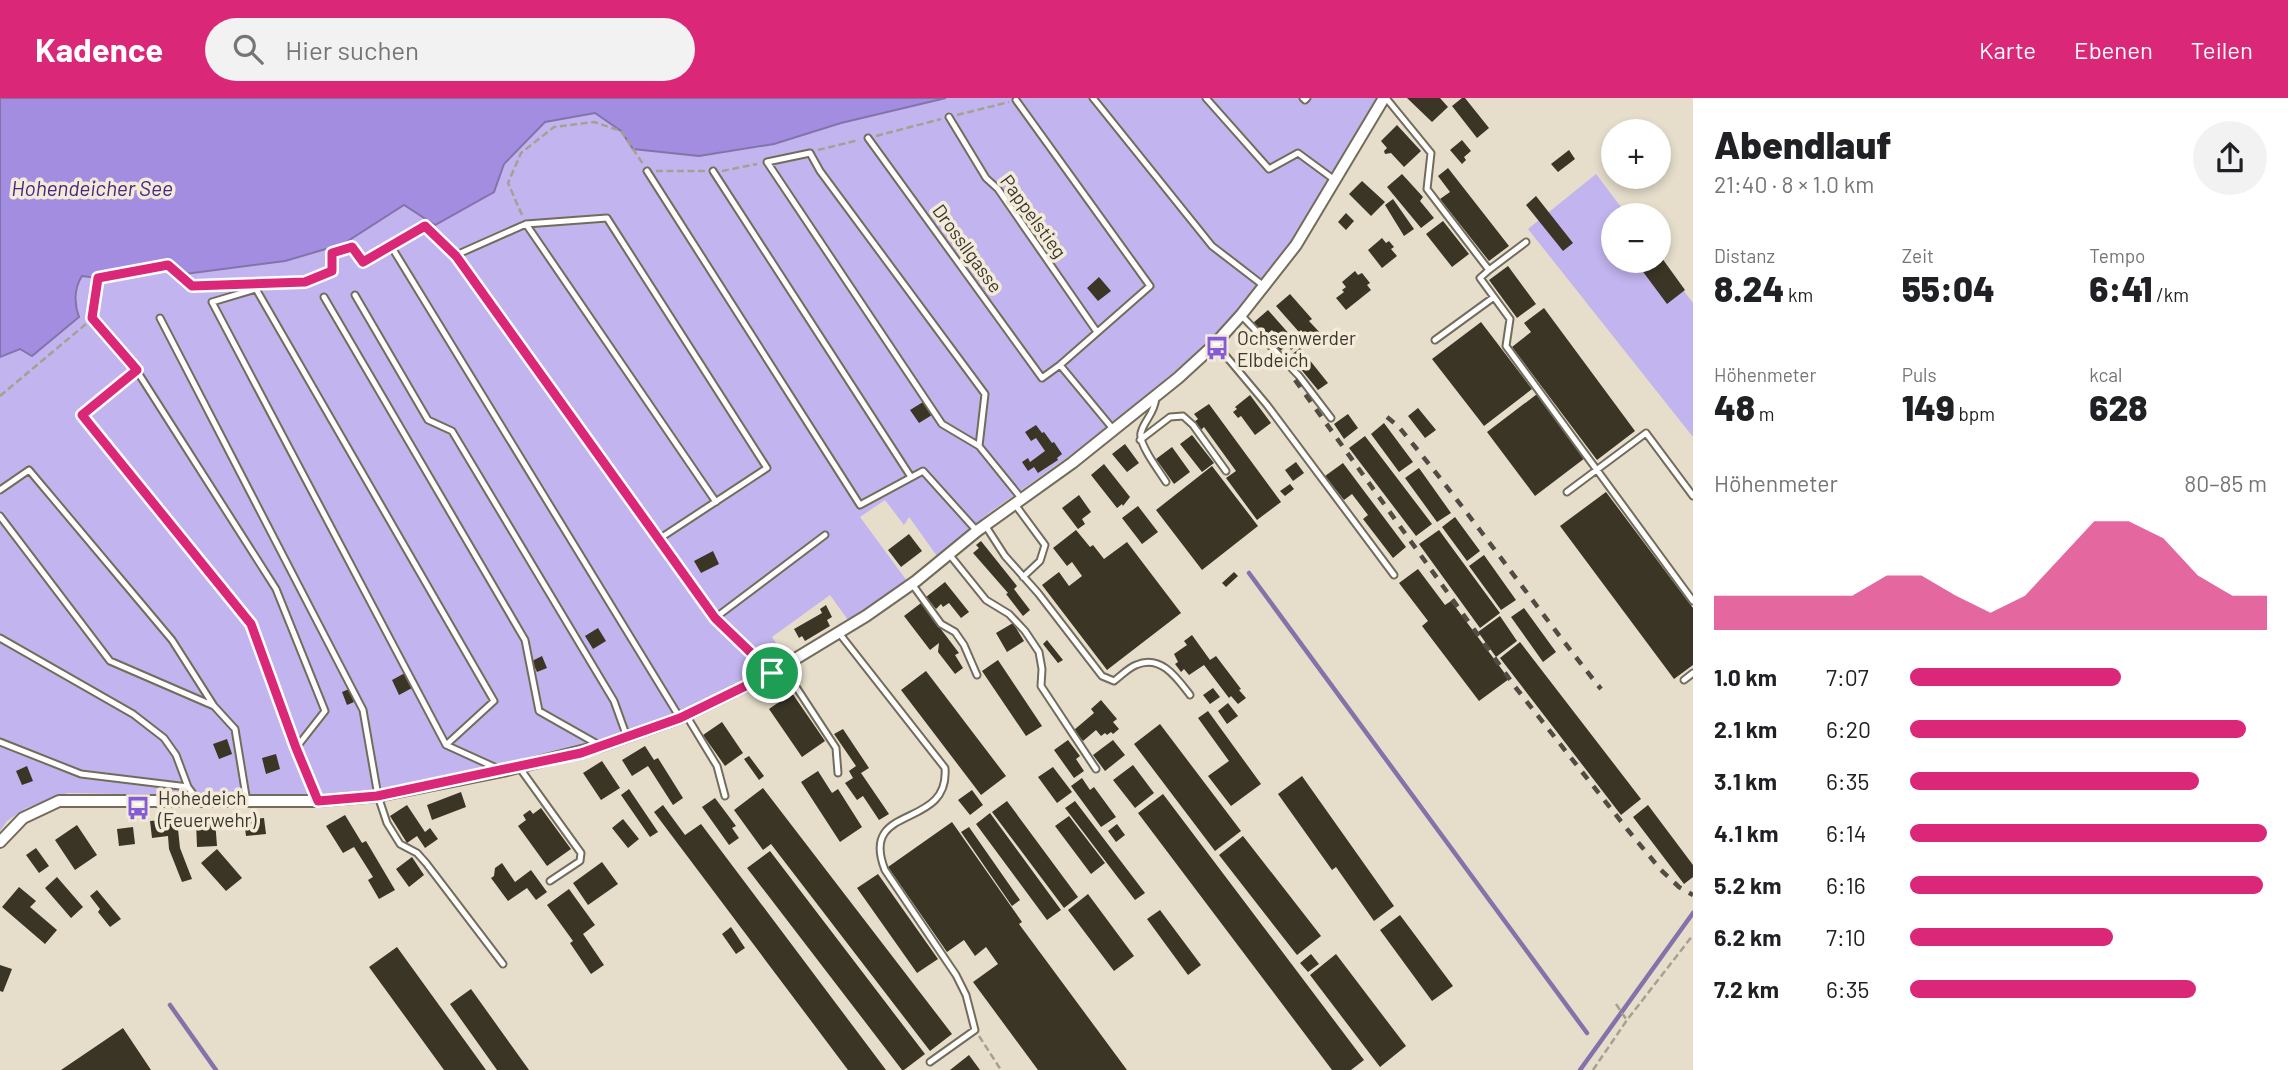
<!DOCTYPE html>
<html lang="de">
<head>
<meta charset="utf-8">
<style>
	:root { --surface:#fff; --page:#f2f2f2; --text:#202124; --muted:#757577; --accent:#db2777 }
	body { margin:0; font-family:Barlow,sans-serif; background:var(--page); color:var(--text); height:100vh; display:flex; flex-direction:column; font-size:26px; white-space:nowrap }
	* { box-sizing:border-box; margin:0 }
	p { font-size:23px; color:var(--muted) }
	.icon { flex:none; width:38px; height:38px; fill:none; stroke:currentColor; stroke-width:2; stroke-linecap:round; stroke-linejoin:round }
	.map { position:relative; flex:1; overflow:hidden }
	.drawer { display:flex; flex-direction:column; background:var(--surface); width:595px }
	.drawer>* { flex:none }
	.controls { position:absolute; left:1601px; top:21px; display:grid; gap:14px }
	.controls a { display:grid; place-items:center; width:70px; height:70px; border-radius:50%; background:var(--surface); box-shadow:0 4px 10px #0003; font-size:35px }
	.pin { position:absolute; display:grid; place-items:center; width:60px; height:60px; color:#fff; margin:-30px; border:4px solid #fff; border-radius:50%; box-shadow:0 2px 7px #0007 }
	.round { display:grid; place-items:center; flex:none; width:74px; height:74px; border-radius:37px; background:var(--page) }
	.head { display:flex; align-items:center; justify-content:space-between; height:119px; padding:0 21px }
	h1 { font-size:38px; font-weight:800; line-height:52px }
	.stats { display:grid; grid-template-columns:repeat(3,1fr); gap:10px; height:119px; padding:7px 21px }
	.stats div { display:grid; align-content:center }
	.stats b { font-size:35px; font-weight:800 }
	.stats small { font-size:19px; font-weight:400 }
	.stats p { font-size:19px }
	.chart { height:196px; padding:14px 21px }
	.chart p { display:flex; justify-content:space-between }
	.chart svg { width:100%; height:126px; margin-top:7px; fill:var(--accent); opacity:.7 }
	ul { padding:0 21px; list-style:none; font-size:23px }
	li { display:grid; grid-template-columns:112px 84px 1fr; align-items:center; height:52px }
	li i { height:18px; border-radius:9px; background:var(--accent) }
	header { display:flex; align-items:center; gap:42px; box-sizing:border-box; height:98px; padding:0 35px; background:var(--accent); color:#fff }
	header strong { font-size:33px }
	nav { display:flex; gap:38px; margin-inline-start:auto; font-size:24px }
	.search { width:490px; height:63px; background:var(--page); display:flex; align-items:center; gap:18px; box-sizing:border-box; padding:0 24px; border-radius:38px; color:var(--muted); font-size:26px }
	main { display:flex; flex:1; min-height:0 }
	.map>svg:first-child { display:block }
</style>
</head>
<body>
<header>
<strong>Kadence</strong>
<div class="search"><svg class="icon" aria-label="search" viewBox="0 0 24 24"><circle cx="10" cy="10" r="6"/><path d="M15 15l6 6"/></svg>Hier suchen</div>
<nav><a>Karte</a><a>Ebenen</a><a>Teilen</a></nav>
</header>
<main>
<div class="map">
<svg width="1693" height="972" viewBox="0 0 1693 972">
	<rect width="100%" height="100%" fill="#e6decb"/>
	<path fill="#c2b4ee" d="M946,0h431l-83,140 -46,60 -44,49 -108,90 -107,76 -52,43 -28,-39 -5,8 -19,-25 -25,17 47,64 -19,14 -40,25 -18,-25 -58,42 14,21 -89,47 -56,21 -53,18 -77,19 -128,25 -50,7 -50,2 -215,-4 -42,15 -19,13 -7,10v-474l21,-9 55,-40 1,-25 4,-7 17,2 76,-14 169,-20 61,-39 90,-13 10,-28 41,-42 50,-9 26,18 12,18 141,-5 67,-21z
		M1596,76l31,41h-13v46h45v-3l34,45v134l-165,-208z"/>
	<path fill="#a38de0" stroke="#8473ab" stroke-width="2" d="M0,0h946l-105,25 -67,21 -75,12 -66,-7 -12,-18 -26,-18 -50,9 -41,42 -10,28 -59,33 -31,-20 -61,39 -58,17 -100,13 -11,-10 -76,14 -16,-2c-8,12 -8,28 -3,41l-47,39 -12,-7 -20,8z"/>
	<g fill="none" stroke-linecap="round" stroke-linejoin="round">
		<path stroke="#8473ab" stroke-width="4.5" d="M1249,475l338,460
			M170,907l46,65
			M1580,972l113,-157"/>
	</g>
	<path fill="#3b3526" d="M1407,0h33l8,9 -16,15z
		M1462,0h3l24,30 -12,10 -25,-32z
		M1397,27l24,26 -17,16 -13,-14 -6,1 -1,-3 3,-3 -6,-7z
		M1462,42l9,11 -7,6 2,3 -4,4 -12,-14z
		M1569,52l6,9 -17,13 -7,-8z
		M1448,70l61,78 -20,15 -49,-62 10,-7 -12,-16z
		M1402,76l21,23 -3,4 14,17 -13,10 -34,-41z
		M1362,83l23,21 -14,14 -22,-22z
		M1536,98l37,47 -10,8 -37,-46z
		M1393,101l21,30 -10,7 -19,-31z
		M1346,115l8,8 -8,9 -8,-8z
		M1443,123l26,33 -17,13 -26,-33z
		M1382,140l4,5 3,-2 5,6 -3,2 6,7 -15,12 -14,-18z
		M1659,156l26,36 -18,14 -32,-43h24z
		M1508,168l28,38 -19,14 -28,-38z
		M1355,173l3,4 4,-2 8,10 -3,2 4,5 -25,20 -10,-12 8,-6 -2,-2 4,-3 -4,-5z
		M1099,179l12,14 -13,10 -11,-13z
		M1290,196l22,25 -3,2 14,15 -10,9 -12,-15 -2,2 -23,-26z
		M1544,210l91,123 -38,29 -85,-113 19,-15 -7,-9z
		M1268,212l30,34 -7,6 -4,-5 -8,7 -3,-3 2,-2 -8,-9 5,-4 -3,-4 -5,4 -3,-4 -3,3 -8,-10z
		M1481,224l51,67 -48,37 -52,-67z
		M1300,250l28,35 -10,7 -28,-34z
		M1537,296l48,64 -50,38 -48,-64z
		M1250,297l21,28 -16,12 -14,-19 -3,2 -5,-6 4,-3 -2,-2z
		M923,304l9,13 -13,8 -9,-13z
		M1209,306l72,98 -24,18 -31,-42 10,-7 -32,-44 -3,3 -7,-8 4,-3 -4,-5z
		M1418,310l18,22 -11,8 -17,-22z
		M1348,316l10,14 -14,11 -10,-15z
		M1384,325l29,39 -14,10 -28,-38z
		M1036,327l6,8 2,-1 8,11 2,-1 8,12 -5,4 1,2 -20,13 -4,-6 -6,4 -6,-9 6,-4 2,4 15,-11 -9,-13 -5,3 -6,-9z
		M1192,337l22,28 -12,9 -22,-28z
		M1365,338l67,88 -16,12 -67,-88z
		M1125,346l14,19 -12,9 -15,-18z
		M1172,349l18,25 -16,12 -18,-25z
		M1296,364l8,11 -11,8 -8,-11z
		M1343,365l63,84 -13,11 -30,-39 5,-4 -16,-21 -8,6 -19,-24z
		M1104,366l26,33 -7,9 -1,-2 -5,4 -26,-33z
		M1212,368l46,60 -56,44 -46,-60z
		M1419,370l32,45 -14,9 -32,-44z
		M1290,386l4,5 -9,7 -5,-5z
		M1606,394l87,116v57l-19,14 -114,-153z
		M1079,397l12,17 -9,7 3,5 -7,5 -16,-21z
		M1138,408l20,26 -16,12 -20,-26z
		M1455,419l25,34 -13,10 -25,-34z
		M1076,432l14,17 3,-2 11,14 23,-17 54,71 -74,57 -65,-85 17,-13 10,14 13,-10 -10,-14 -5,4 -14,-18z
		M1439,432l61,83 -20,15 -61,-84z
		M909,436l13,17 -21,16 -13,-17z
		M981,443l36,45 -3,3 16,21 -7,6 -17,-22 2,-1 -35,-40 6,-5 -3,-3z
		M713,453l6,13 -18,9 -7,-12z
		M1484,457l32,45 -15,10 -32,-44z
		M1418,471l27,36 6,-4 58,78 -30,22 -57,-75 6,-5 -29,-38z
		M1234,474l4,4 -12,11 -4,-4z
		M945,484l24,30 -8,6 -12,-15 -6,4 -2,-3 -5,5 -10,-12z
		M921,505l38,50 -4,2 8,13 -8,6 -17,-22 1,-9 -9,7 -26,-34z
		M826,507l6,12 -5,3 3,6 -25,15 -3,-5 -3,2 -5,-9 28,-16 -2,-4z
		M1524,510l32,44 -13,10 -32,-45z
		M1500,518l17,25 -21,16 -18,-25z
		M1013,525l11,18 -17,11 -11,-19z
		M598,530l8,13 -13,8 -8,-13z
		M1192,537l18,25 6,-4 25,33 -2,1 7,8 -8,6 -7,-8 -2,2 -25,-33 -15,10 -5,-6 -3,3 -6,-8 3,-2 -4,-8 13,-9 -3,-4z
		M1047,542l16,20 -5,3 -15,-19z
		M1520,544l121,157 -20,16 -121,-157z
		M542,558l5,12 -10,4 -5,-11z
		M998,562l44,66 -16,10 -44,-65z
		M926,573l80,105 -25,19 -80,-105z
		M405,575l7,15 -13,7 -7,-15z
		M1213,590l7,9 -10,7 -7,-9z
		M349,591l5,13 -7,3 -5,-13z
		M792,595l33,48 -23,16 -33,-48z
		M1101,602l16,19 -4,3 6,7 -6,5 -2,-2 -4,3 -2,-2 -4,3 -5,-6 -13,11 -9,-11 20,-17 -3,-4z
		M1228,605l10,13 -11,8 -9,-13z
		M1208,613l53,73 -30,22 -23,-30 21,-15 -31,-43z
		M722,624l21,31 -18,13 -22,-31z
		M1160,626l81,107 -26,20 -81,-107z
		M843,631l26,39 -8,5 28,41 -10,6 -16,-24 -6,4 -12,-17 8,-5 -4,-7 7,-5 -22,-32z
		M227,641l5,15 -13,5 -6,-15z
		M1068,642l12,16 -4,3 8,12 -10,7 -20,-28z
		M1113,642l12,15 -20,16 -12,-16z
		M645,648l9,14 4,-2 25,40 -10,7 -25,-39 -16,10 -10,-16z
		M276,656l4,15 -14,5 -4,-16z
		M749,658l15,20 -5,4 -15,-21z
		M602,663l18,27 -19,12 -18,-27z
		M1133,667l21,28 -19,15 -22,-28z
		M27,668l6,15 -11,4 -6,-14z
		M1053,669l19,25 -15,11 -19,-26z
		M818,673l14,22 6,-4 24,38 -22,15 -39,-60z
		M1302,678l92,130 -20,15 -38,-54 -4,3 -54,-76z
		M1082,680l8,12 4,-3 22,30 -15,10 -30,-41z
		M763,690l189,246 -22,17 -159,-207 -8,6 -29,-40z
		M629,691l29,43 -8,5 -29,-42z
		M972,692l11,15 -13,10 -12,-15z
		M461,694l5,15 -34,13 -5,-15z
		M1163,696l201,266 -13,10h-19l-194,-257z
		M715,700l21,28 -4,2 7,10 -10,7 -27,-38z
		M1007,703l71,96 -14,11 -72,-96z
		M1075,703l70,92 -10,7 -70,-92z
		M407,707l18,27 5,-4 8,11 -13,9 -8,-12 -10,7 -17,-27z
		M663,707l22,30 16,-11 185,246h-38l-194,-258z
		M1648,707l45,60v12l-9,7 -51,-67z
		M541,710l30,41 -24,17 -29,-40 8,-6 -3,-5 7,-5 3,4z
		M990,715l71,97 -14,10 -71,-96z
		M345,717l17,28 4,-2 29,49 -16,9 -11,-19 5,-3 -19,-30 -11,6 -17,-27z
		M1069,718l36,47 -14,11 -36,-48z
		M264,720l2,16 -20,2 -2,-16z
		M177,721l3,29 12,31 -10,3 -13,-33 -1,-13 -16,2 -2,-17z
		M623,721l16,20 -11,9 -16,-20z
		M215,722l2,26 -20,1 -1,-26z
		M952,724l70,100 -3,2 108,146h-89l-65,-88 25,-18 -12,-17 -11,9 -11,-16 -17,12 -59,-85z
		M1117,726l8,11 -9,7 -8,-11z
		M77,727l20,30 -22,15 -20,-30z
		M133,729l2,17 -16,2 -2,-17z
		M969,729l51,73 -8,6 -51,-74z
		M1243,738l78,100 -24,19 -78,-100z
		M36,750l13,18 -10,7 -13,-18z
		M217,751l25,29 -16,13 -25,-28z
		M770,753l155,203 -21,16h-2l-155,-202z
		M412,759l12,18 -15,12 -13,-18z
		M602,764l16,22 -30,21 -15,-22z
		M502,765l13,19 16,-12 16,22 -11,8 -9,-12 -19,13 -17,-23 3,-2 1,-8z
		M878,776l60,85 -21,14 -60,-85z
		M57,779l26,30 -12,11 -26,-30z
		M19,789l17,14 -6,6 27,23 -12,14 -43,-37z
		M569,791l26,36 -12,9 21,31 -13,9 -21,-31 3,-2 -26,-36z
		M97,792l24,29 -11,8 -12,-15 2,-3 -10,-13z
		M1088,796l46,62 -20,15 -46,-61z
		M1160,812l41,55 -13,10 -41,-56z
		M1400,817l53,71 -21,15 -52,-71z
		M731,829l14,21 -9,6 -14,-20z
		M397,849l89,123h-42l-75,-103z
		M1311,856l8,10 -11,8 -8,-9z
		M1336,856l70,92 -26,21 -70,-92z
		M0,867l12,4 -9,23 -3,-1z
		M471,891l58,81h-32l-47,-66z
		M123,930l28,42h-90z
		M969,957l11,15h-30z"/>
	<g fill="none" stroke-linecap="round" stroke-linejoin="round">
		<g stroke="#736c5b" stroke-width="9">
			<path id="lane" d="M1093,0l119,148 52,40
				M1206,0l63,71 29,-16 38,28
				M1303,0l2,2 2,-2
				M1386,0l45,55 -4,36 62,81 -9,8 30,41 -4,27 187,255
				M949,19l37,61 12,11 99,143
				M868,40l174,240 18,-13 90,-79 -134,-186
				M647,73l213,334 63,-34 54,60
				M713,73l198,306
				M526,126l190,278
				M391,148l289,472
				M1489,172l37,-28
				M355,197l73,125 24,11 162,270 13,36
				M324,199l201,343 14,71 60,34
				M1241,217l58,61 32,42
				M92,220l45,53 139,218 49,122 -29,37
				M160,220l203,392 15,86 9,27 13,21 17,9 9,10 77,101
				M1435,242l59,-43
				M1215,245l52,62 127,170
				M1060,267l53,64
				M137,273l-55,44 169,209 45,124 21,53
				M1156,300c-2,17 -12,22 -15,35 -3,11 19,39 25,49
				M1140,342l30,-23 13,-1 10,9 33,46
				M979,348l6,-52 -165,-223 -10,-18 -43,9 175,262 37,22 42,52
				M0,392l29,-20 143,170 42,66 21,23 12,73
				M1567,394l79,-59 47,63
				M1014,405l31,42 -5,16 -17,16
				M0,418l110,145 104,45
				M985,427l20,31 33,37 64,83 12,5c7,-5 14,-13 22,-16 25,-11 41,13 54,30
				M659,441l108,-71 -160,-250 -81,6 -70,31 259,363 57,55
				M949,456l37,46 23,14 16,17 14,21 3,17 -1,17 55,83
				M912,486l29,40 14,8 9,13 13,30
				M715,520l110,-83
				M839,535l106,135c5,63 -87,34 -60,102l71,105 10,20 9,35 -45,32
				M0,540l133,76 31,24 12,17 12,32 9,12
				M783,569l53,81 2,25
				M1684,582l9,-7
				M686,617l31,51 8,30
				M0,644l81,32 107,13
				M446,647l48,-44 -238,-412 -44,13 234,443 55,25
				M519,669l62,86 -1,8 -30,20"/>
		</g>
		<g stroke="#736c5b" stroke-width="14">
			<path id="street" d="M0,744l23,-24 36,-17h259l60,-5 125,-25 98,-25 79,-28 92,-45 94,-57 50,-35 61,-50 95,-68 106,-85 36,-33 27,-30 55,-70 88,-147"/>
		</g>
		<path stroke="#a6a091" stroke-width="2.5" stroke-dasharray="7 3.5" stroke-linecap="butt" d="M957,17l52,-13
			M876,38l65,-17
			M818,52l41,-10
			M656,73h49
			M722,73l35,-7
			M522,117l-14,-32 13,-30 33,-26 40,-5 27,9 22,33
			M399,144l26,-16 24,23
			M264,186l41,-2 27,-11v-18l20,-6 12,15 20,-12
			M93,211l5,-31 70,-13 24,21 44,-1
			M0,298l86,-72
			M1616,906l10,15
			M979,938l22,34
			M1593,972l34,-50 66,-85"/>
		<use href="#lane" stroke="#fff" stroke-width="5"/>
		<use href="#street" stroke="#fff" stroke-width="10"/>
		<path stroke="#504c44" stroke-width="4.5" stroke-dasharray="9 9" stroke-linecap="butt" d="M1295,282l221,308 111,141 34,41 18,17 14,8
			M1387,319l11,9c71,85 134,177 203,263"/>
	</g>
	<g fill="none" stroke-linecap="round" stroke-linejoin="round">
		<g stroke="#fff" stroke-width="14">
			<path id="route" d="M425,128l31,30 259,362 57,55 -92,45 -99,35 -204,43 -59,5 -22,-53 -45,-124 -169,-209 55,-45 -45,-52 6,-40 70,-13 24,21 113,-4 27,-11v-18l20,-6 11,15z"/>
		</g>
		<use href="#route" stroke="#db2777" stroke-width="9"/>
	</g>
	<defs>
		<g id="bus-bare" transform="scale(1.89)"><path d="M-5-6H5V4H4V6H2V4H-2V6H-4V4H-5ZM-3.5-4V0h7V-4ZM-3.5 1.2v1.5H-2V1.2ZM2 1.2v1.5H3.5V1.2Z" fill="#845cd7" stroke="#f3ebd8" stroke-width="2.5" paint-order="stroke"/></g>
	</defs>
	<g fill-rule="evenodd">
		<use href="#bus-bare" x="1217" y="250"/>
		<use href="#bus-bare" x="138" y="710"/>
	</g>
	<g text-anchor="middle" dominant-baseline="central" stroke-width="7" stroke-linejoin="round" paint-order="stroke">
		<g font-size="19" fill="#3a3730" stroke="#f3ebd8">
			<text transform="translate(1034 118) rotate(54)">Pappelstieg</text>
			<text transform="translate(968 150) rotate(54)">Drossllgasse</text>
		</g>
		<g font-size="19" fill="#3a3730" stroke="#f3ebd8" text-anchor="start">
			<text x="1237" y="239">Ochsenwerder<tspan x="1237" dy="22">Elbdeich</tspan></text>
			<text x="158" y="699">Hohedeich<tspan x="158" dy="22">(Feuerwehr)</tspan></text>
		</g>
		<g font-size="21" font-style="italic" fill="#492485" stroke="#f3ebd8">
			<text x="92" y="89">Hohendeicher See</text>
		</g>
	</g>
</svg>
<div class="controls">
<a>+</a>
<a>−</a>
</div>
<div class="pin" style="left:772px;top:575px;background:#1e9e55"><svg class="icon" aria-label="arrive" viewBox="0 0 24 24"><path d="M6 21V4h12l-3 4 3 4H6"/></svg></div>
</div>
<section class="drawer">
<div class="head"><div><h1>Abendlauf</h1><p>21:40 · 8 × 1.0 km</p></div><a class="round"><svg class="icon" aria-label="share" viewBox="0 0 24 24"><path d="M12 15V3M7 8l5-5 5 5M5 13v7h14v-7"/></svg></a></div>
<div class="stats">
<div><p>Distanz</p><b>8.24<small> km</small></b></div>
<div><p>Zeit</p><b>55:04</b></div>
<div><p>Tempo</p><b>6:41<small> /km</small></b></div>
</div>
<div class="stats">
<div><p>Höhenmeter</p><b>48<small> m</small></b></div>
<div><p>Puls</p><b>149<small> bpm</small></b></div>
<div><p>kcal</p><b>628</b></div>
</div>
<div class="chart"><p><span>Höhenmeter</span>80–85 m</p>
<svg viewBox="0 0 160 44" preserveAspectRatio="none"><path d="M0 44V32L10 32L20 32L30 32L40 32L50 25L60 25L70 32L80 38L90 32L100 19L110 6L120 6L130 12L140 25L150 32L160 32V44z"/></svg>
</div>
<ul>
<li><b>1.0 km</b>7:07<i style="width:59%"></i></li>
<li><b>2.1 km</b>6:20<i style="width:94%"></i></li>
<li><b>3.1 km</b>6:35<i style="width:81%"></i></li>
<li><b>4.1 km</b>6:14<i style="width:100%"></i></li>
<li><b>5.2 km</b>6:16<i style="width:99%"></i></li>
<li><b>6.2 km</b>7:10<i style="width:57%"></i></li>
<li><b>7.2 km</b>6:35<i style="width:80%"></i></li>
</ul>
</section>
</main>
</body>
</html>
